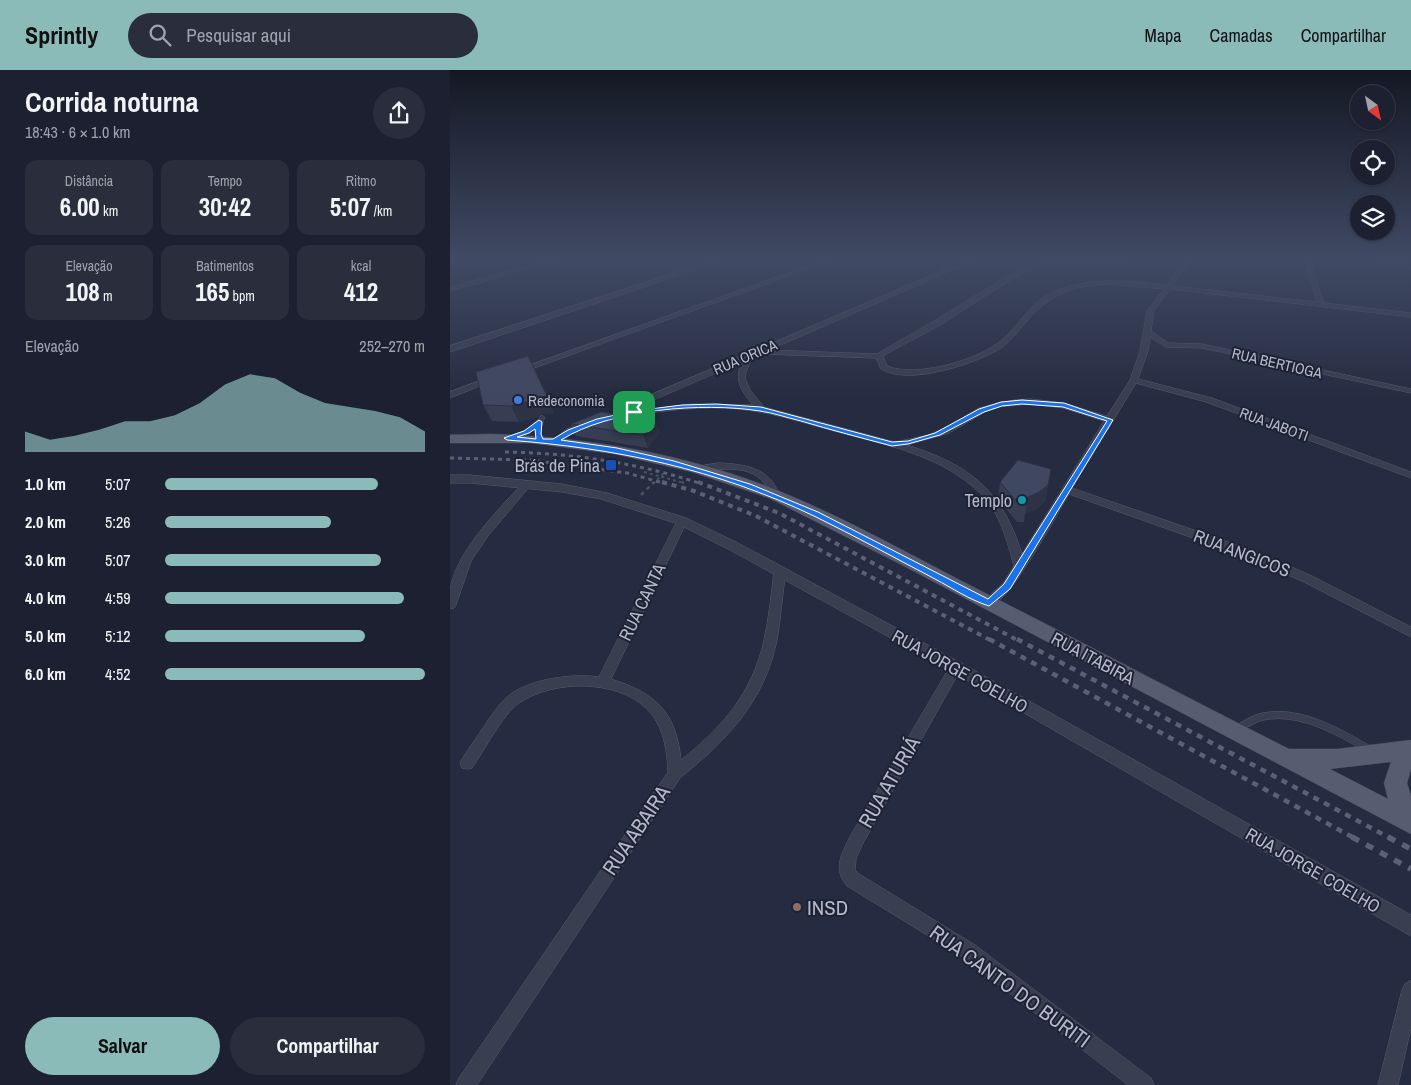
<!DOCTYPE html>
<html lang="pt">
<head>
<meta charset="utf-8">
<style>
	:root { --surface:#1c2030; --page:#292d3c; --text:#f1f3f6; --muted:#a0a3ab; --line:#3a3e4c; --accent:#8bbbb9 }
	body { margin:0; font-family:"Archivo Narrow",sans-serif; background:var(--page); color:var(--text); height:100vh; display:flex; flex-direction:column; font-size:19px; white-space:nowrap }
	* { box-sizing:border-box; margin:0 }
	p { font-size:16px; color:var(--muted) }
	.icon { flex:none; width:28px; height:28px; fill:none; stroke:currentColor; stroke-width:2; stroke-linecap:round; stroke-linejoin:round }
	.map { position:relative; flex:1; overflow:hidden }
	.drawer { display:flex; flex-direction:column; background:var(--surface); width:450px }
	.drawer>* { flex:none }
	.needle { width:32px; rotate:147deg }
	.fabs { position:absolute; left:900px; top:15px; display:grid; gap:10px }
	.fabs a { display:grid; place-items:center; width:45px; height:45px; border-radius:50%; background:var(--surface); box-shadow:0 1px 4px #0004,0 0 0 1px var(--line); font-size:25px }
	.pin { position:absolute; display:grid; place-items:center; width:42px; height:42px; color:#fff; margin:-21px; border-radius:10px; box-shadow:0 2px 8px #0006 }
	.round { display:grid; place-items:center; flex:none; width:52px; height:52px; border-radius:26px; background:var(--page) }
	.headline { display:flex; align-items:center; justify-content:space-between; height:85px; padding:0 25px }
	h1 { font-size:28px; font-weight:700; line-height:38px }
	.stats { display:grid; grid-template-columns:repeat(3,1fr); gap:8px; height:85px; padding:5px 25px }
	.stats div { display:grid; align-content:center; border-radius:12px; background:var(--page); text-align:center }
	.stats b { font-size:25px; font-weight:700 }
	.stats small { font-size:14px; font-weight:400 }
	.stats p { font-size:14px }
	.chart { height:140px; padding:10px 25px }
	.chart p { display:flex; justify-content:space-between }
	.chart svg { width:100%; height:90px; margin-top:5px; fill:var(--accent); opacity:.7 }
	.cta { display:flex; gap:10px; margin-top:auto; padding:10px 25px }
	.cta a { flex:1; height:58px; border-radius:30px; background:var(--accent); color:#111; font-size:20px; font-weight:700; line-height:58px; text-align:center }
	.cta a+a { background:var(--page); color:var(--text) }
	ul { padding:0 25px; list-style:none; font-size:16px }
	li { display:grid; grid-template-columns:80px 60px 1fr; align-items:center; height:38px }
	li i { height:12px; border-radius:6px; background:var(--accent) }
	header { display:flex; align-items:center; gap:30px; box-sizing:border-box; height:70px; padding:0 25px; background:var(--accent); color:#111 }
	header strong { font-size:24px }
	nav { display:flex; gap:28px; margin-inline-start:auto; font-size:18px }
	.search { width:350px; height:45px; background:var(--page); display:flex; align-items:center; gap:12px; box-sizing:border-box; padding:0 18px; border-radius:28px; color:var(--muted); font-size:19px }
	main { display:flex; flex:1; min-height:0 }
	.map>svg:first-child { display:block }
</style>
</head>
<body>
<header>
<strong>Sprintly</strong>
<div class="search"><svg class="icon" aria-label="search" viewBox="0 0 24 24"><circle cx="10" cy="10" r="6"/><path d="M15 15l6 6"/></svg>Pesquisar aqui</div>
<nav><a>Mapa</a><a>Camadas</a><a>Compartilhar</a></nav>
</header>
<main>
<section class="drawer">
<div class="headline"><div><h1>Corrida noturna</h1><p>18:43 · 6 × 1.0 km</p></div><a class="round"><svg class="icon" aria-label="share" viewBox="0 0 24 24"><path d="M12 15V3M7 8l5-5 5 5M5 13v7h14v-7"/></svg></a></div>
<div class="stats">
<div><p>Distância</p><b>6.00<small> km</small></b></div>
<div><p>Tempo</p><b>30:42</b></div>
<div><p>Ritmo</p><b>5:07<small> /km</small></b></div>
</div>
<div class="stats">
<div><p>Elevação</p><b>108<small> m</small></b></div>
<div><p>Batimentos</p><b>165<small> bpm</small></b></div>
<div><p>kcal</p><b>412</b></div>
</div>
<div class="chart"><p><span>Elevação</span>252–270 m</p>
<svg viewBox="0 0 160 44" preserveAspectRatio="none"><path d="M0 44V34L10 38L20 36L30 33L40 29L50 29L60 26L70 20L80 11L90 6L100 8L110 15L120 20L130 22L140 24L150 27L160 34V44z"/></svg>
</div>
<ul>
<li><b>1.0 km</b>5:07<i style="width:82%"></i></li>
<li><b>2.0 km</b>5:26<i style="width:64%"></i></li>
<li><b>3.0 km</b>5:07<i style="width:83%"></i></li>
<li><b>4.0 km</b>4:59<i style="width:92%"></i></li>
<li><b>5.0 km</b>5:12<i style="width:77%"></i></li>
<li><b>6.0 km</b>4:52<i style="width:100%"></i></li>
</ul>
<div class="cta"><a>Salvar</a><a>Compartilhar</a></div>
</section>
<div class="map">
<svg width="961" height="1015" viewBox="0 0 961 1015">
	<rect width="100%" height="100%" fill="#252b40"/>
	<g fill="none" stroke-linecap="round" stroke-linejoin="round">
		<g stroke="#575b6e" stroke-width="5.5">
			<path id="service-far1" d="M60,368l17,-6 12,-10
				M90,370l-2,-10 4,-12"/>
		</g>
		<g stroke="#575b6e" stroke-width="8">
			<path id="service" d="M787,659c7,-4 16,-10 24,-12 37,-9 79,15 109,33"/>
		</g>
		<g stroke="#575b6e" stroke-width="1">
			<path id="minor" d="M95,189h19l-114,32v-4l86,-23z
				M378,189h8l-313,113 -7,-2z
				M520,189h8l-209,91 108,4 57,-33 70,-43 30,-13 25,-6h82l-25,4 -54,-1 -24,5 -29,14 -69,44 -54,29 -3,2 4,10c29,12 93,-6 116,-27 17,-15 28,-37 50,-47 36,-16 75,-11 113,-7l19,-26h6l-19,27 145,16 -10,-31v-12h6v12l11,32 87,10v4l-241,-28 -16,22 -3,20 17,12 34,1 209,45v4l-209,-45 -36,-1 -16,-10 -2,14 -10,28 74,19 199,74v6l-205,-76 -70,-19 -64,105 188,65 52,23 99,51v10l-107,-55 -52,-23 -183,-65c-14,24 -56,102 -77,112 -3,2 -4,1 -7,0l-2,-3 2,-3 18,-17 11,-17c-7,-25 -14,-53 -33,-72 -40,-40 -99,-50 -151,-64 -35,-10 -68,-20 -104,-22 -40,-1 -78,4 -117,13l-4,-3 18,-5 -4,-3 1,-2zM657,214l57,5 -17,22 -7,40 -10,29 -23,36 -44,-13 -32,-4 -17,1 -35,8 -30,18 -20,9 -34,7 -131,-35 -14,-17 -5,-12 1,-6 6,-15 8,-3 116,4 5,11c4,2 9,4 14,5 28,6 82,-11 106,-26 10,-7 18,-18 26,-27 23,-27 45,-35 80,-37zM292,292c-9,18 0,30 11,43l-60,-1 -67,8zM581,334l32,4 41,13 -82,133c-20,-64 -52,-89 -115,-109l42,-12 36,-21 14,-5z
				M913,189h14l34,5v4z
				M40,307l7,2 -47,19v-6z
				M136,352l3,1v4l-16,6 -18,12 -5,-3 17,-13z
				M269,393c25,1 52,5 60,32l-1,2h-8c-1,-3 -2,-8 -4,-11 -12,-22 -48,-18 -67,-13l-5,-3 11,-5z
				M77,411l5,3 -2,2 -42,50 -17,25 -15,44 -2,3 -4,1c0,-6 0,-13 0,-19 6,-39 48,-80 74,-108z
				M232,448l5,3 -76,158c44,14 65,32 70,81 41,-32 72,-68 83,-120 5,-22 7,-45 10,-68l6,-4 6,4c-4,23 -5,46 -9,68 -13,62 -49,99 -97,138l-203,307h-21l3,-7 209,-306c-1,-23 -5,-48 -22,-64 -31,-29 -93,-28 -127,-5 -16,11 -35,48 -47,65l-5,1 -5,-1 -2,-5c5,-10 13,-20 19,-29 8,-12 17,-27 28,-37 20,-18 66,-24 92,-20l78,-156z
				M506,592l4,1 2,4 -100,178 -6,14 -1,11 4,4 116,71 176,133 3,7h-26l-165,-128 -116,-71c-15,-18 -5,-33 4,-51l101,-172z
				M961,911v47l-13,57h-20l24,-95 3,-6z"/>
		</g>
		<g stroke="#575b6e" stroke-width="1">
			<path id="tertiary" d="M267,189h11l-278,93v-6z
				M0,405h20l92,9 45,9 79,25 52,25 225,121 448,251v21l-458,-264 -225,-123 -50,-25 -77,-25 -39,-7 -92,-9h-20z"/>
		</g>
		<g stroke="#424659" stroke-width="1">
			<path id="primary" d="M40,364c99,3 197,20 289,57 71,29 139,68 208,103 101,51 201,104 302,155h48l74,-9v29l-4,14 4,13v38l-509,-269 -133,-67 -77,-26 -77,-18 -84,-11h-81v-8zM941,692l-7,21 4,16 -58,-30z"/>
		</g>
		<path stroke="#45565e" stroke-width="2" stroke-dasharray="3 3" stroke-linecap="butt" d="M194,402l40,11"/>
		<path stroke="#45565e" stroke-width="2.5" stroke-dasharray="4 4" stroke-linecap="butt" d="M232,412l2,1"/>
		<use href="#service-far1" stroke="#393e50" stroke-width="4.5"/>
		<use href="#service" stroke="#393e50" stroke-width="7"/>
		<use href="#minor" fill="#393e50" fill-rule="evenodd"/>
		<use href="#tertiary" fill="#393e50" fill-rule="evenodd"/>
		<use href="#primary" fill="#575c70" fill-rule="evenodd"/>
		<path stroke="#5b6077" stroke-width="3" stroke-dasharray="4 4" stroke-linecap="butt" d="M55,382c68,1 133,11 197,32
			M0,388l80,2 97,13 40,11"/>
		<path stroke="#5b6077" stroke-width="4" stroke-dasharray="5 5" stroke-linecap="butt" d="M212,412l32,9 62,25 236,125
			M248,412l81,31 240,128"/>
		<path stroke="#5b6077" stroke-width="4.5" stroke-dasharray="6 6" stroke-linecap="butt" d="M539,569l365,199
			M567,569l373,199"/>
		<path stroke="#5b6077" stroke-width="5.5" stroke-dasharray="8 8" stroke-linecap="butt" d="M902,767l59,32
			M938,767l23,12"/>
		<path stroke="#45565e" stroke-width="2" stroke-dasharray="3 3" stroke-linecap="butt" d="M203,414l12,-12"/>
		<path stroke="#45565e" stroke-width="2.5" stroke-dasharray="4 4" stroke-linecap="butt" d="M191,425l13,-13"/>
	</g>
	<path fill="#373d53" d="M78,286l26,57 -13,1 -3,3 -19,5 -27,-1 -9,-16z
		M121,354l89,8 -12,16 -72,-12z
		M601,399l-6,33 -9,7 -11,5 -1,8h-7l-19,-23 2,-17z"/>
	<path fill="#2d3244" d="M97,326l7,17 -13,1 -3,3 -19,5 -8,-16 22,-8z
		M206,350l4,12 -12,16 -5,-13z
		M601,399l-6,33 -9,7 -11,5 2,-9 -1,-7z"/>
	<path fill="#404761" stroke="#2d3244" d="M78,286l19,40 -14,2 -3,3 -19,5 -28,-1 -7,-33z
		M151,342l55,8 -13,15 -72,-11z
		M568,390l33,9 -3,16 -9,7 -13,6 1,7h-7l-20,-23z"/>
	<linearGradient id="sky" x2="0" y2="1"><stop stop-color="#141823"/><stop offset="0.57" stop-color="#404a64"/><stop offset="1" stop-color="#404a64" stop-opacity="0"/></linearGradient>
	<rect width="961" height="331" fill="url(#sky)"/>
	<path fill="#1a73e8" stroke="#fff" fill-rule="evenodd" d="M572,330l42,3 49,17 -103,169 -21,17c-19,-6 -37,-18 -54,-27 -40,-21 -80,-43 -121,-63 -98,-47 -199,-68 -307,-76l-3,-2 20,-7 15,-11 3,2 -1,12 2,5h10l15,-9 29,-11 37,-8 48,-6 34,-1 45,3 131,35 16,-1 27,-8 44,-24 22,-7zM572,334l41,3 44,14 -103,163 -16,15 -170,-87 -68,-28 -76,-23 -57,-13 -56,-8c49,-31 142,-38 199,-29 14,2 28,7 41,10 30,9 61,17 91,25l16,-2 32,-9 44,-23 18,-6zM85,359l1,10 -19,-2 12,-4z"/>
	<circle fill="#3f7fe0" stroke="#1e2235" stroke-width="2" cx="68" cy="330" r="5"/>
	<rect fill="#1a4fb4" stroke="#1e2235" stroke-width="2" x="155" y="389" width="12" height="12" rx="2.5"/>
	<circle fill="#0f9aa8" stroke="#1e2235" stroke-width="2" cx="572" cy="430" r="5"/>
	<circle fill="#8d6e63" stroke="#1e2235" stroke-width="2" cx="347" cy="837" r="5"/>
	<g text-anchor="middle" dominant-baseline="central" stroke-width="4" stroke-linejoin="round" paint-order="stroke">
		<g font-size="15" fill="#b5b9cb" stroke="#1e2235">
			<text transform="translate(295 287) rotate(-23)">RUA ORICA</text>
			<text transform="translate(827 293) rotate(13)">RUA BERTIOGA</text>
			<text transform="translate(824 354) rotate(20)">RUA JABOTI</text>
		</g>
		<g font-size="15" fill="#b5b9cb" stroke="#1e2235" text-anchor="start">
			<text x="78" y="330">Redeconomia</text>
		</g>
		<g font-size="18" fill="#b5b9cb" stroke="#1e2235" text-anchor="end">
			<text x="150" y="395">Brás de Pina</text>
			<text x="562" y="430">Templo</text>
		</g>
		<g font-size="18" fill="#b5b9cb" stroke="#1e2235">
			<text transform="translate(792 483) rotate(21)">RUA ANGICOS</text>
			<text transform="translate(192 532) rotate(-64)">RUA CANTA</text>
			<text transform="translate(643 588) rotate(28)">RUA ITABIRA</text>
			<text transform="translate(510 601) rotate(29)">RUA JORGE COELHO</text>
			<text transform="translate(863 800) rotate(30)">RUA JORGE COELHO</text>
		</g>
		<g font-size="21" fill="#b5b9cb" stroke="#1e2235">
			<text transform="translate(439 712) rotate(-60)">RUA ATURIÁ</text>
			<text transform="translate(186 760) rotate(-56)">RUA ABAIRA</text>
			<text transform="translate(560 916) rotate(36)">RUA CANTO DO BURITI</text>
		</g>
		<g font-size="21" fill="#b5b9cb" stroke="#1e2235" text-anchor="start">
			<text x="357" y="837">INSD</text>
		</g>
	</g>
</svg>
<div class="fabs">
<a><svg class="needle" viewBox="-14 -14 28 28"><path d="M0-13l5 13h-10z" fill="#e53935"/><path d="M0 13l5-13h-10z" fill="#a0a3ab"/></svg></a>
<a><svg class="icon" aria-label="locate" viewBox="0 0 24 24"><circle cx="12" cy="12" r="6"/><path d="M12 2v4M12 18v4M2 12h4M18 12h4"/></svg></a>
<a><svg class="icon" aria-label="layers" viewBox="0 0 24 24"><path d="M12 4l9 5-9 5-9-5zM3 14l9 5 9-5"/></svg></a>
</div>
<div class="pin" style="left:184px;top:342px;background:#1e9e55"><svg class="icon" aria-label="arrive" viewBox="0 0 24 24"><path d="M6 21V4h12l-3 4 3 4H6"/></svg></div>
</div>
</main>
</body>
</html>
